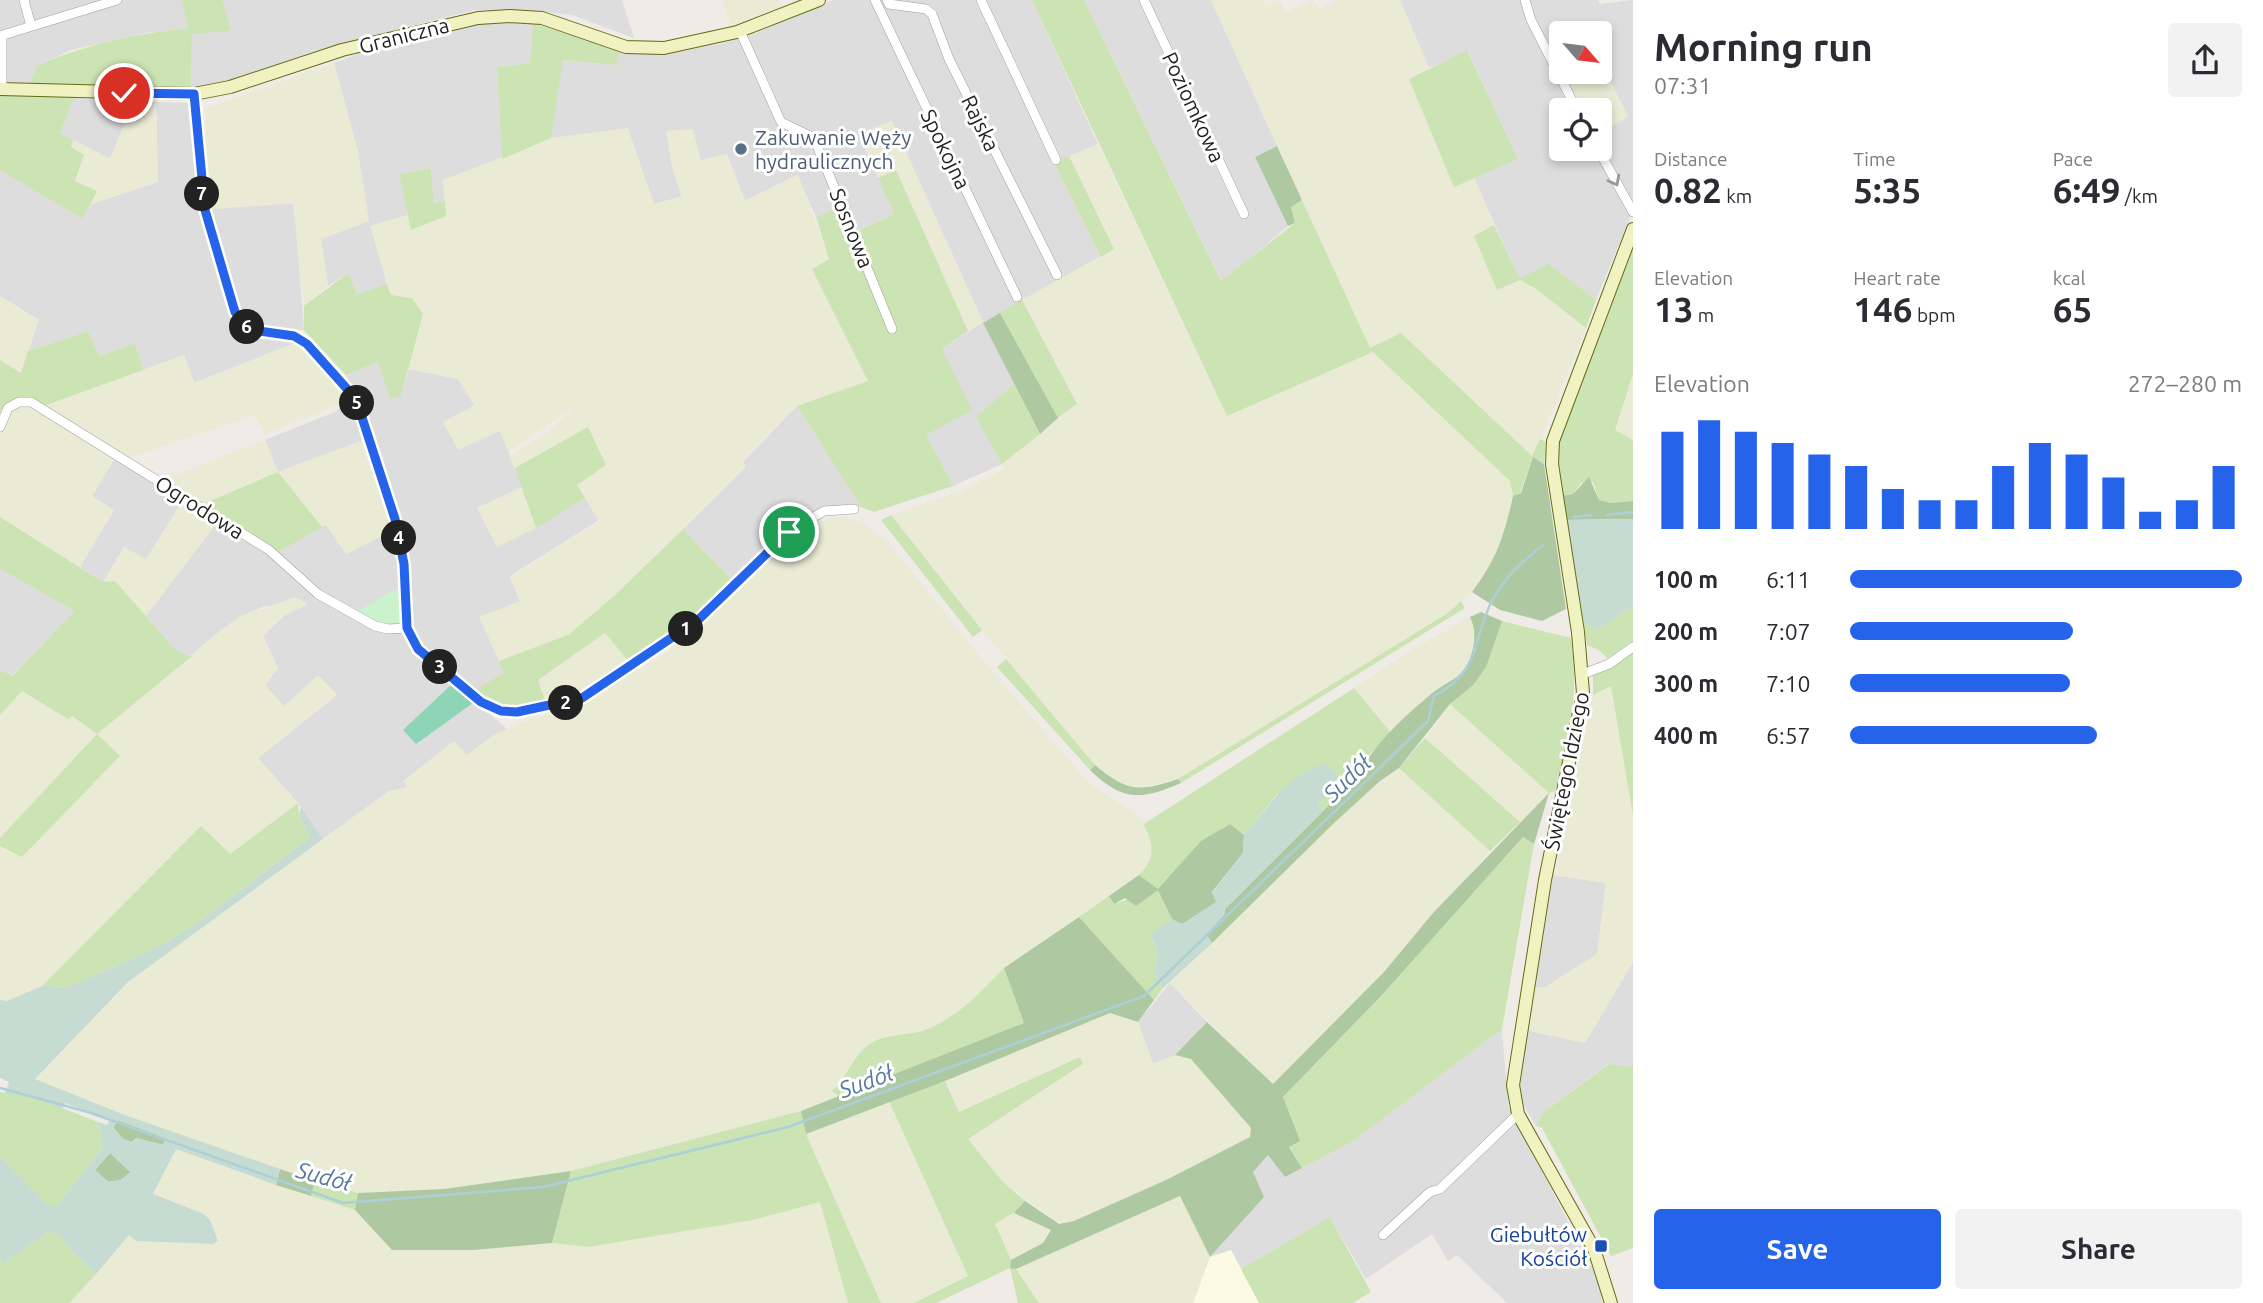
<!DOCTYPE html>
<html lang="en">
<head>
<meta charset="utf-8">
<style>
	:root { --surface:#fff; --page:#f2f2f3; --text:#2b2b33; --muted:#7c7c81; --accent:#2563eb }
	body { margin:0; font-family:Ubuntu,sans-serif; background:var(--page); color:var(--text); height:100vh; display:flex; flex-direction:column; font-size:26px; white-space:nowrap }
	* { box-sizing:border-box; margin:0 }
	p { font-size:23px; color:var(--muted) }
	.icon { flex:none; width:38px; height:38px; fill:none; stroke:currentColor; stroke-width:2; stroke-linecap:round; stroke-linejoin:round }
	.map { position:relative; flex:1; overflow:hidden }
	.drawer { display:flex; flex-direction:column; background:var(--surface); width:630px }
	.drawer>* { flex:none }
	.needle { width:46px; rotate:118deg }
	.controls { position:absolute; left:1549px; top:21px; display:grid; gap:14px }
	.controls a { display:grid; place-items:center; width:63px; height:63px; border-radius:7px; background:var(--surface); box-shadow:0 4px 10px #0003; font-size:35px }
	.pin { position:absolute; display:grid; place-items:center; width:60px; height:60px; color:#fff; margin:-30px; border:4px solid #fff; border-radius:50%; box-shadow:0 2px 7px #0007 }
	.km { position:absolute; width:35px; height:35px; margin:-18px; border-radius:50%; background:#222; color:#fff; font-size:19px; line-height:35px; text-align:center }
	.round { display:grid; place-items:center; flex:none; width:74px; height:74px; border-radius:7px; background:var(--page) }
	.headline { display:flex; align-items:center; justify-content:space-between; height:119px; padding:0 21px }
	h1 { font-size:38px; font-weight:700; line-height:52px }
	.figures { display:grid; grid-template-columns:repeat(3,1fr); gap:10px; height:119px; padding:7px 21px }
	.figures div { display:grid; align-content:center }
	.figures b { font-size:35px; font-weight:700 }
	.figures small { font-size:19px; font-weight:400 }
	.figures p { font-size:19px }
	.chart { height:196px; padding:14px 21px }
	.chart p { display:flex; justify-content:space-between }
	.chart svg { width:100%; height:126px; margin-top:7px; stroke:var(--accent); stroke-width:6 }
	.primary-button { display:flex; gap:14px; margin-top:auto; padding:14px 21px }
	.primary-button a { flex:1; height:80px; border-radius:7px; background:var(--accent); color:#fff; font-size:28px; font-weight:700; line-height:80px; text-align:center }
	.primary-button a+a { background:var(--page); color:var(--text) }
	ul { padding:0 21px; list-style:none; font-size:23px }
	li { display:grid; grid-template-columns:112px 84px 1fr; align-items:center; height:52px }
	li i { height:18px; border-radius:9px; background:var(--accent) }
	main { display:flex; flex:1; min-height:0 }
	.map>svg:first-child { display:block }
</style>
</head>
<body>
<main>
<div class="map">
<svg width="1633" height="1303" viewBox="0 0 1633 1303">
	<rect width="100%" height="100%" fill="#efece7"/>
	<path fill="#ddd" fill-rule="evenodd" d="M0,0h182l7,28 -42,5 -76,17 -34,16 -7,17 -30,-1z
		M222,0h400l12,38 -62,-23 -41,-5h-57l-157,40 -90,33 -36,6 1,-55 31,-29z
		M833,0h199l66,144 -44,19 47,94 -118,66 31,61 -37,33 25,47 -49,22 -28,-51 17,-86 41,-27 -91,-201 -33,13 35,80 -38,17 -12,-27 -28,13 -19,-42 -52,26 -18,-47 -55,13 10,30 -28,7 -11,-25 -67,-43 -25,2 11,-78 53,5 5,-14 45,3 54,-10 30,-8z
		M1084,0h127l66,146 -22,11 33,69 -66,56z
		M1400,0h198l2,4 33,-4v210l-37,90 -48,-37 -28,17 -46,-102 44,-19 -50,-108 -39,17zM1561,33h39v28l28,55 -28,17v16h-39v-39h21l-17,-32 13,-6h-17z
		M505,22l28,1 -3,40 -33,4 5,92 -59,21 2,21 -11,2 -3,-35 -32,6 9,41 -37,11 16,58 -30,10 -9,-21 -20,13 -7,-47 48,-18 -11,-69 -24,-89 69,-25 74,-15z
		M74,98l60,4 -24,57 -50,-26z
		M156,102l32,1 14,113 35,113 16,9 42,5 -101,40 -10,-28 -41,15 -8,-27 -36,13 -11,-25 -60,20 11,-31 -39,-24v-127l83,50 8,-15 67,-22z
		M294,203l10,127 -46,-3 -14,-9 -33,-109z
		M378,362l23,34 8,-27 49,10 17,27 26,25 21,56 -44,21 19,39 88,-49 14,22 -89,56 10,25 -16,71 -35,24 38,33 -41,27 -13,-14 -49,39 4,6 -19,4 -66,48 -25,-36 -40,-45 79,-63 -53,11 -19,-21 13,-17 -15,-32 22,-21 22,-11 -42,2 -24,10 -49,40 -10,-2 -8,-6 -28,-32 72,-95 38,24 70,-21 20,30 54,-27 -36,-122 -18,-30z
		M350,399l16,40 -88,33 -13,-32 70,-28z
		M797,406l64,101 -12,-2 -28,3 -34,22 -55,50 -49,-51 62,-62 -2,-5z
		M115,458l68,42 -37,60 -22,-13 -21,35 -23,-15 34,-57 -22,-14z
		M0,569l76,42 -65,65 -11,-6z
		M1553,875l53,8 -9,71 -52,34h-12z
		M1633,962v105l-25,-3 -64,48 -8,14 -16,-27 -2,-24 8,-45 59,13z
		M1170,983l37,39 -32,33 -22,9 -15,-42z
		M1502,1029l6,77 90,173 4,24h-95l-50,-48 -9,6 -16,-27 -66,45 -36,-62 -89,52 -10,-18 -21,6 54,-60 -12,-25 16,-18 17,23 67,-35z"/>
	<path fill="#fbfbe4" d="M1231,1250l28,53h-66l17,-46z"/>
	<path fill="#eaebd5" d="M722,0h57l3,6 -51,20z
		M1211,0h51l4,6 13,-6 7,12 27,-12 6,9 19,-9h62l29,68 -19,11 44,107 20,-8 20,47 -20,11 23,54 23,-10 15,7 51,41 -53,129 -132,-124 -31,15z
		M1600,61l28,56 -28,16v-23h-18l-17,-32 13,-6h22z
		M334,63l24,89 11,69 -48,18 7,47 -24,20 -11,-103 -82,6 -5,-35v-66z
		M134,102h22l2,80 -67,22 6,-13 -22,-10 -4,-34 2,-7 37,19z
		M892,121l91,202 -15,8 -72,-160 -18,7 -19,-44z
		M628,128l26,76 28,-8 -10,-29 -6,-36 27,-2 8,32 25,-7 19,47 53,-26 31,84 -17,10 56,112 -71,25 -54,55 3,6 -153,149 -25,19 -20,10 -49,16 -20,-44 41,-16 -10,-24 89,-56 -22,-36 11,-58 -73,41 -6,-12 38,-23 31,-29 -70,47 -8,-20 -42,19 -15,-28 32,-17 -17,-26 -49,-10 14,-55 -32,-19 -21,-69 38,-11 3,14 35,-13 -3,-36 108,-42z
		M1098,144l129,272 146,-64 137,129 4,8 -12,55 -11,23 -19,25 -24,21 -270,166 -40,10 -21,-6 -22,-18 -35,-38 -169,-212 71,-24 42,-22 -2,-5 75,-60 -55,-104 91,-51 -44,-93z
		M0,296l39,24 -18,53 -21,-13z
		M295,343l26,20 26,29 -10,13 -73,29 -9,-19 -128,44 -83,-53 140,-51 10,28z
		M1633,374v66l-18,-10z
		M22,404l10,2 83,52 -23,38 22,14 -34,57 -80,-50v-84l12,-24z
		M366,439l29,91 -49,24 -20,-29 -4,2 -44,-55 -75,32 -41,-24 103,-40 13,32z
		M522,487l14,41 -39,19 -20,-39z
		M183,500l35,21 -72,95 -31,-35 -12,1 21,-35 22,12z
		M834,517l27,4 28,22 92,115 109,126 45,29 9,10 10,27 -4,15 -11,10 -135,93 -26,27 -31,25 -24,10 -53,13 -9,7 -18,31 -11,10 8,6 -47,17 -222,57 -127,18 -72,6 -23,-3 -85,-28 -142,-50 -87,-34 93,-98 261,-191 18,-4 -4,-6 51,-40 13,14 27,-20 28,-13 49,-13 39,-22 53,-32 38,-29 50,-54 38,-34 16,-11z
		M295,597l13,7 -23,11 -22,21 15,32 -13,17 19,21 34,-31 19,19 -79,64 40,45 -68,51 -29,-28 -159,160 -35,15 -7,-1v-154l10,-20 -10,12v-123l22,-24 46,28 4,-3 25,18 125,-105 19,-13z
		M1470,617l4,8 -2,28 -9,17 -10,11 -16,9 -46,43 -37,-45 59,-39z
		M605,633l25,30 -43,28 -41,12 -8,-23z
		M1611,685l22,131v146l-48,81 -59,-13 7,-42 12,-1 52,-33 9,-71 -51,-8 38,-180z
		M1450,704l99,89 -29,29 -95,-84z
		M1399,768l91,83 -106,121 -111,113 -103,-102 163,-159 47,-43z
		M1110,1013l28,9 15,42 22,-9 16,4 60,69 -1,9 -84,43 -92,41 -15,3 -56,-42 -35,-43 115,-75 -3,-7 -121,55 -14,-31z
		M889,1101l79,175 -54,27h-33l-75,-169z
		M176,1149l73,27 106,34 37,40h82l78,-7 36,4 165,-27 67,-18 28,101h-779l60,-68 7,6 77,3 5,-2 -14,-28 -51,-20z
		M1181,1196l29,61 -17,46h-154l-23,-34z
		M1014,1213l37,17 -8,13 -32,17 -17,-36z"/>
	<path fill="#cce3b3" d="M182,0h40l9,31 -39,3 -1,55 -161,-6 7,-17c48,-22 99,-32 151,-38z
		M1032,0h52l137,281 74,-58 -4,-16 11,-7 68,148 31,-15 131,123 8,-17 6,3 -2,22 -11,-7 -13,36 -7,3 -3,-15 -137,-129 -146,64z
		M533,23l87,28 -4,14 -53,-5 -12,78 -49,21 -5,-92 33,-4z
		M1467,50l51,109 -64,28 -45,-108z
		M0,95l74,3 -14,35 13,7 -2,7 13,8 -9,26 22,10 -14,28 -83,-49z
		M1069,156l45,93 -13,8 -47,-94z
		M431,168l3,35 11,-2 1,15 -35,14 -12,-56z
		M896,170l72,161 -26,18 30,61 -46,25 27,51 -79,26 -13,-5 -64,-101 71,-25 -56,-112 17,-10 -13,-42 29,-13 12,27 37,-17 -16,-36z
		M1494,225l26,54 28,-16 48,37 -10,28 -51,-40 -15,-8 -23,10 -23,-54z
		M1633,241v133l-18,56 18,10v61l-23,2 -11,-3 -6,-18 -12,1 -8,11 -13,2 -3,-39 3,-25z
		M348,273l9,21 30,-10 4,11 21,3 11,16 -22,82 -11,3 -12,-37 -32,13 -42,-45v-24z
		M1022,300l55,104 -19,14 -58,-105z
		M88,331l11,25 36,-13 8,27 -99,36 -15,-8h-13l-16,14v-52l21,13 7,-22z
		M1014,384l26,50 -38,30 -26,-47z
		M588,427l18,38 -29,20 8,13 -49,30 -21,-60z
		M278,472l44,55 -44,25 -75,-48z
		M891,515l91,115 -9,7 -92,-117z
		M0,517l103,65 12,-1 59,67 8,6 10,2 -95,78 23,22 -98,101 -22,-11v-8l97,-104 -25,-18 -4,3 -46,-28 -22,24v-45l12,6 63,-65 -75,-42z
		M683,529l49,51c-32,32 -64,58 -102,83l-25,-30 -67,47 8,23 -43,3 -28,-15 29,-19 -5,-11 69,-26 46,-39z
		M1461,601l4,7 -284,175 -3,-4 270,-166z
		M1633,606v36l-24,18 -10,-10 -12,-5 -4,-23 14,8z
		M1502,621l69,17c8,60 -1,96 -16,153l-6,2 -99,-89c32,-26 38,-44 52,-83z
		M1633,651v165l-22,-130 -18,9v-21z
		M1006,659l89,106 -5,5 -93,-103z
		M1354,688l37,45 -24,24 -8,18 -36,36 -5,-8 -40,-10 -34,42 -14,-11 -72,65 14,30 -22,16 8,17 -4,22 9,14 -9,12 -75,-83 30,-21 5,8 43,-15 -18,-14c18,-17 14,-30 5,-51z
		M1425,738l95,84 -30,29 -91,-83z
		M298,803l1,12 11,22 -108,83 -40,25 -95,43 -25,-2 159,-160 29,28z
		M1523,837l11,7 -32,185 -150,113 -50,26 -13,-22 10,-5 -17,-43 100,-103z
		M1004,968l20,55 -184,74 -8,-6c15,-13 21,-35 36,-46 15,-11 39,-9 57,-15 32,-12 56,-38 79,-62z
		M1080,1057l3,7 -115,75 35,43 22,19 -5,8 -25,15 16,36v8l5,1 23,34h-21l-8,-35 -74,35h-22l54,-27 -79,-175 56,-20 14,31z
		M1609,1064l24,3v181l-22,8 -69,-128 -6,-2 8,-14z
		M0,1092l34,5 64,25 5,26 -46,57 -8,2 -49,-51z
		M801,1111l5,23 75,169h-33l-28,-101 -67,18 -165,27 -36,-4 19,-72z
		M315,1181l43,12 -3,17 -44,-14z
		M1330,1217l41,75 -18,11h-94l-18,-34z
		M48,1232l12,2 6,11 30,29 -27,29h-69v-46l4,6z"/>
	<path fill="#aec9a1" d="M1277,146l25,54 -11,7 4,16 -7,3 -33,-69z
		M1000,313l58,105 -18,16 -57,-111z
		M1533,457l11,7 22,145 -24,12 -42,-11 -28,-18c25,-33 32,-56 41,-96l8,-3z
		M1589,477l10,23 11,3 23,-2v18l-68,1 -5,-24 13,-2z
		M1481,612l21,9 -16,46 -13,18 -23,19 -51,64 -19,13 -47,43 -121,119 -6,-9 18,-19 1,-6 134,-134c15,-32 48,-61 76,-84 10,-8 22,-11 30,-23 9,-14 13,-36 5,-51z
		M1095,765c32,27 44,27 83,14l3,4c-40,17 -58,19 -91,-13z
		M1549,793l-15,51 -11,-7 -141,158 -99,102 17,44 -11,6 13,21 -17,9 -17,-22 -15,17 11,25 -54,60 -30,-61 -164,73 -6,-1 1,-8 32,-17 8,-13 -37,-17 11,-12 34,23 15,-3 92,-41 84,-43 1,-9 -60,-69 -16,-4 32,-33 66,62 111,-112 49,-59z
		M1230,824l14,11 -1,18 -31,39 5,10 -36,23 -9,-6 -14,-29 -22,16 -11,-8 -11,6 -5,-8 30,-21 19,14 43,-48z
		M1079,917l75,83 -16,22 -28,-9 -165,68 -139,53 -5,-23 223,-88 -20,-55z
		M117,1120l49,18 -3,7 -27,-7 -4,4 -9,-3 -10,-11z
		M110,1153l21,19 -10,8 -13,2 -13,-12z
		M280,1169l35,12 -4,15 -35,-11z
		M571,1171l-19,72 -78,7h-82l-37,-40 3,-17 86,-4z"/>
	<path fill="#c6dbd1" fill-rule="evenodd" d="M1633,519v87l-36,24 -14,-8 -18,-102z
		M1325,762l14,16 -21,25 5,8 -98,98 -1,6 -18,19 6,9 -49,45 -9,-14 4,-22 -8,-18 22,-15 10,5 34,-22 -4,-9 31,-40 1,-18 34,-41 21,-18z
		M301,807l22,32 -195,143 -93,97 87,35 158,55 -4,16 -100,-36 -23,45 51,20 6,6 8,21 -5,3 -77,-3 -7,-6 -33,39 -30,-29 -6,-11 -12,-2 -44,31 -4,-6v-101l49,50 8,-1 46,-57 -5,-26 9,3 3,-6 -45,-16 -3,6 -28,-12 -29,-3 4,-12 -9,-4v-78l7,1 35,-15 25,2 95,-43 40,-25 108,-83 -11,-22zM117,1120l48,18 -2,7 -27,-7 -4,4 -9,-3 -9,-11zM110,1153l20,19 -9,8 -13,2 -13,-12z"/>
	<path fill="#caf3cc" d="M400,587l2,31 -2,5c-16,2 -29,-2 -41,-13z"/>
	<path fill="#8ed5b8" d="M451,685l22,18 -57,41 -13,-14z"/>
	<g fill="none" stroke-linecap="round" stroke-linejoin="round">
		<path stroke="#adcfd7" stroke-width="2.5" d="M1607,515l26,-3
			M1574,517l17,-2
			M0,1088l88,24 255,91 200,-16 245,-60 356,-131 284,-275 6,-25c50,-26 37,-59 60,-99 13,-22 29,-36 49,-52"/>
		<g stroke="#a0a0a0" stroke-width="10">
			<path id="street" d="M24,0l7,26
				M875,0l142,297
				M887,0l2,4 37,5 6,5 17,45 108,216
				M981,0l75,160
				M1144,0l100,214
				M1525,0l6,20 46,90
				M740,31l41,91 33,16 78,191
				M0,36l117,-36
				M2,36v53
				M194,94l11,116 30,102 17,18 42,6 13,7 49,56 39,120 9,45 3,64 11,21 63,53 20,9 16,1 65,-14 116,-78 91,-88 35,-21 30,-2
				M1598,149l35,63
				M0,427l8,-19 11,-6h12l238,148 49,44 57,32 13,3 19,-1
				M1583,674l26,-10 24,-17
				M1383,1235l47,-43 10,-3 78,-75"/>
		</g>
		<g stroke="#646b12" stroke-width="14">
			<path id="secondary" d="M0,89l194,5 36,-7 112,-37 136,-32 32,-2 32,2 84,29 38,1 73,-16 82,-32
				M1611,1303l-17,-54 -76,-135 -5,-29 32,-205 38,-187 -5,-61 -26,-168 1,-23 80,-212"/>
		</g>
		<use href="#street" stroke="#fff" stroke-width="9"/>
		<use href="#secondary" stroke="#f1f2c2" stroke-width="12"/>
	</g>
	<defs><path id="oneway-chevron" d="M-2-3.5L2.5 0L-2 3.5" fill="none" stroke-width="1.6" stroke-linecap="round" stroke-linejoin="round" transform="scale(1.75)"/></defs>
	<use stroke="#9a9a9a" href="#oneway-chevron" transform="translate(1615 181) rotate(62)"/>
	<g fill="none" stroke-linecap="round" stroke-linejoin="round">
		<g stroke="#fff" stroke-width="14">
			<path id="route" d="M124,93l70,1 11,116 30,102 17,18 42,6 13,8 49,55 39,120 9,45 3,64 11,21 63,53 20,9 16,1 65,-14 116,-78 91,-88"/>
		</g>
		<use href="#route" stroke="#2563eb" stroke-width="9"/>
	</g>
	<circle fill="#5c6f8a" stroke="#fff" stroke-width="2.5" cx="741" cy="149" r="7"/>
	<rect fill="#1a4fb4" stroke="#fff" stroke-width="2.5" x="1594" y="1239" width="14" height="14" rx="3.5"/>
	<g text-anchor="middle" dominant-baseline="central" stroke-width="6" stroke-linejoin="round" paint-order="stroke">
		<g font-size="21" fill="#1f1f1f" stroke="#fff">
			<text transform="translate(404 35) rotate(-14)">Graniczna</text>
			<text transform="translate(1194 107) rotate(65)">Poziomkowa</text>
			<text transform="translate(981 123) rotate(64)">Rajska</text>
			<text transform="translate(946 149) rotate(64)">Spokojna</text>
			<text transform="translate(852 228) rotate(68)">Sosnowa</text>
			<text transform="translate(200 507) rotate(32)">Ogrodowa</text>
			<text transform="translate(1566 771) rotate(-79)">Świętego Idziego</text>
		</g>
		<g font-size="21" fill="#4e5e75" stroke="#fff" text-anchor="start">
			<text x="755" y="137">Zakuwanie Węży<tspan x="755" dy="24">hydraulicznych</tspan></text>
		</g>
		<g font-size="21" fill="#164399" stroke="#fff" text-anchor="end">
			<text x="1587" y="1234">Giebułtów<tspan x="1587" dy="24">Kościół</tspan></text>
		</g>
		<g font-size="23" font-style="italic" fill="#547a9d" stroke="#fff">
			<text transform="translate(1347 778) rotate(-44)">Sudół</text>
			<text transform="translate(866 1081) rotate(-20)">Sudół</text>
			<text transform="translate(324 1176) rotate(15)">Sudół</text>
		</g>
	</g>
</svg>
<div class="controls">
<a><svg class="needle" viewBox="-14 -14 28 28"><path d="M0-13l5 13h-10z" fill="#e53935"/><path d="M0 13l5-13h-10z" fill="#7c7c81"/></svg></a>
<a><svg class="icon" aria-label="locate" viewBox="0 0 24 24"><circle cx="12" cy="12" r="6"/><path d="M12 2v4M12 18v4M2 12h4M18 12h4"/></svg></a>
</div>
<div class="pin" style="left:789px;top:532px;background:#1e9e55"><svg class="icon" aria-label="arrive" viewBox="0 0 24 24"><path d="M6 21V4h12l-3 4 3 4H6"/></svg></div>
<div class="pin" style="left:124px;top:93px;background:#d93025"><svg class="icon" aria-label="check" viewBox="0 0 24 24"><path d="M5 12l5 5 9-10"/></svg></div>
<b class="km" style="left:686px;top:629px">1</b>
<b class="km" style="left:566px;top:703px">2</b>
<b class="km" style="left:440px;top:667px">3</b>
<b class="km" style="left:399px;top:538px">4</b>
<b class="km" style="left:357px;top:403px">5</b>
<b class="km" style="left:247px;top:327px">6</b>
<b class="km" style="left:202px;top:194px">7</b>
</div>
<section class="drawer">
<div class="headline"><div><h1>Morning run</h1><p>07:31</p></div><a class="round"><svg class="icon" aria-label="share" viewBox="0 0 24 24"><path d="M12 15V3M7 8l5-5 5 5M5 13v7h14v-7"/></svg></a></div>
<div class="figures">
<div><p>Distance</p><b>0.82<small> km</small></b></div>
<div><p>Time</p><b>5:35</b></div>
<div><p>Pace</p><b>6:49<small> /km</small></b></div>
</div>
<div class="figures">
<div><p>Elevation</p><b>13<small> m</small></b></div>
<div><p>Heart rate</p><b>146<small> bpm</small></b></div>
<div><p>kcal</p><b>65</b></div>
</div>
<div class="chart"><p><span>Elevation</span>272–280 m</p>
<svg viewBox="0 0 160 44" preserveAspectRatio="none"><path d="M5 44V10M15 44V6M25 44V10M35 44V14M45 44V18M55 44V22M65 44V30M75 44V34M85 44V34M95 44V22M105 44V14M115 44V18M125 44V26M135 44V38M145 44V34M155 44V22"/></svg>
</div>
<ul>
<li><b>100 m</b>6:11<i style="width:100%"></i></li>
<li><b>200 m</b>7:07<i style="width:57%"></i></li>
<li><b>300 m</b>7:10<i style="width:56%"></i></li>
<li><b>400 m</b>6:57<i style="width:63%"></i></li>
</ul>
<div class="primary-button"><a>Save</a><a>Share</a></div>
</section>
</main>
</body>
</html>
